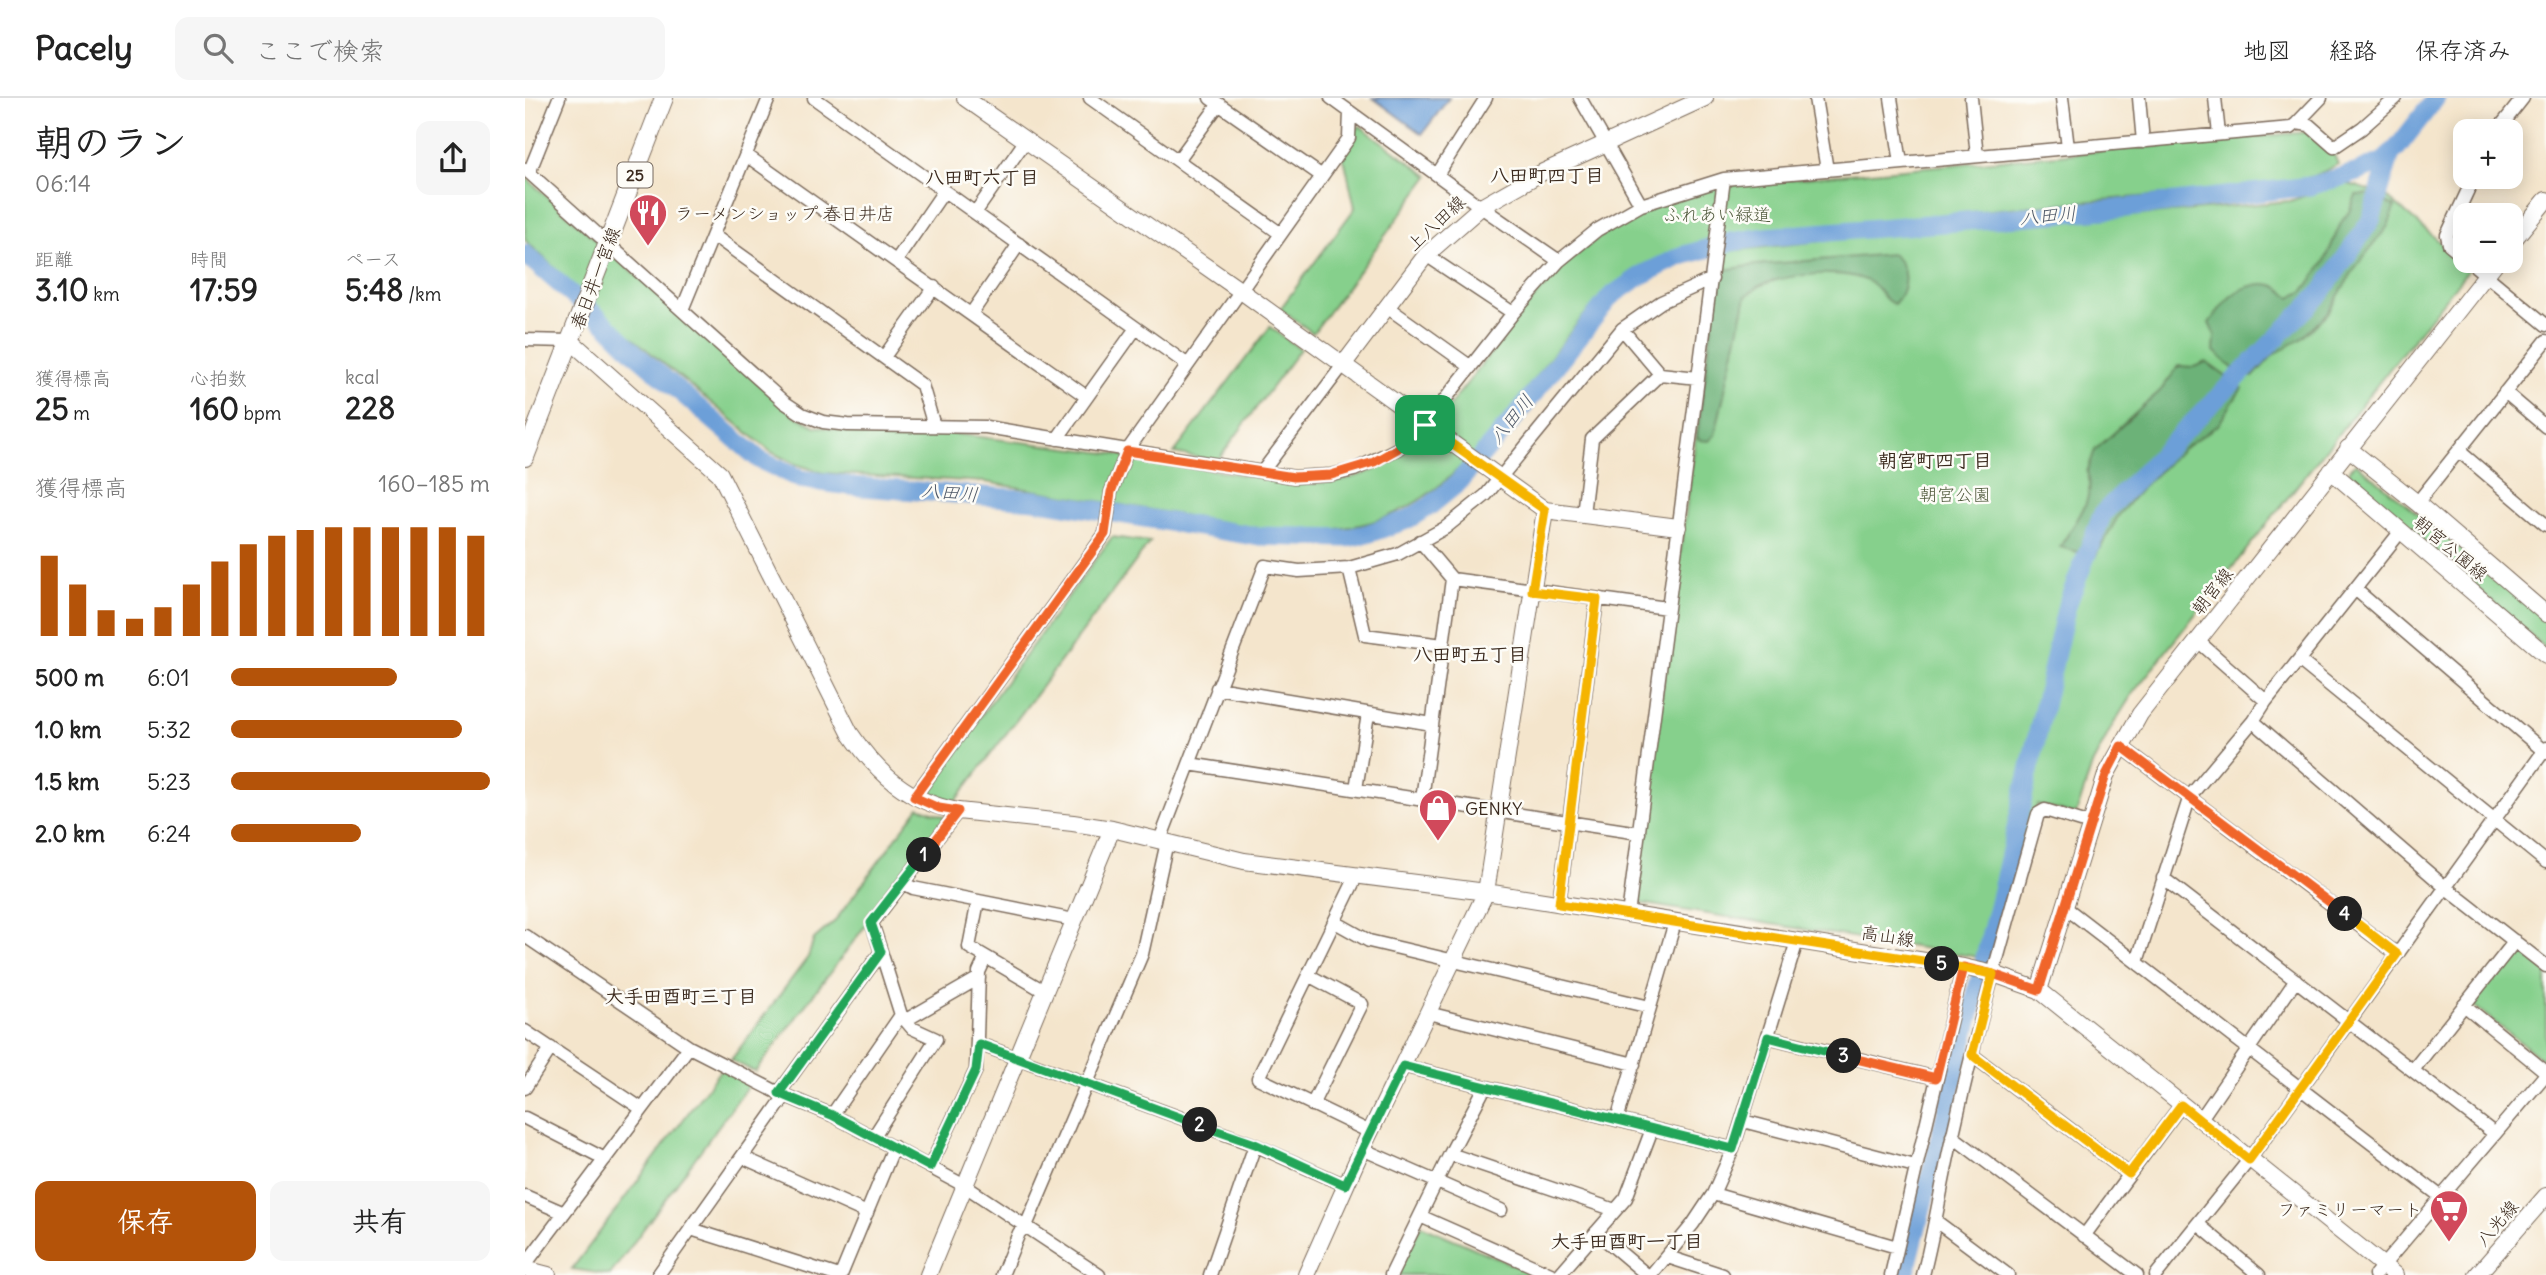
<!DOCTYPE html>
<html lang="ja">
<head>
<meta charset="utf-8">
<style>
	:root { --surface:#fff; --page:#f6f6f6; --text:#222; --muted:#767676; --line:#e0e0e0; --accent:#b45309 }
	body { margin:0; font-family:Delius,"Klee One",sans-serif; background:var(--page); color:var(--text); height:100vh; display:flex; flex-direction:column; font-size:26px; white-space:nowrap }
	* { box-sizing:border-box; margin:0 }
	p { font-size:23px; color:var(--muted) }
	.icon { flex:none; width:38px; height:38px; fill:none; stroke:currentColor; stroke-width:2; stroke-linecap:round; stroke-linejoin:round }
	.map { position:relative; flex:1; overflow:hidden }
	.side { display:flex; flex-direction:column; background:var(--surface); width:525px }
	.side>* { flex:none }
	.buttons { position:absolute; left:1928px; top:21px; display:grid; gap:14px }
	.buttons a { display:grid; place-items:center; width:70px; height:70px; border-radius:14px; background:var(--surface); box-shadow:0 4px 18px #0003; font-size:35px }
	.pin { position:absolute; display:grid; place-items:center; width:60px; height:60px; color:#fff; margin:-30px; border-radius:14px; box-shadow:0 4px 10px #0006 }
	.km { position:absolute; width:35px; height:35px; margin:-18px; border-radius:50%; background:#222; color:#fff; font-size:19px; line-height:35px; text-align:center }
	.round { display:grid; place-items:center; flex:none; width:74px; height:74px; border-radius:14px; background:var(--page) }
	.overview { display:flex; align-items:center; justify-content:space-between; height:119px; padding:0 35px }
	h1 { font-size:38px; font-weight:700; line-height:52px }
	.metrics { display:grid; grid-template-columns:repeat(3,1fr); gap:10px; height:119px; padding:7px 35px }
	.metrics div { display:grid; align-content:center }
	.metrics b { font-size:30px; font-weight:700 }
	.metrics small { font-size:19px; font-weight:400 }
	.metrics p { font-size:19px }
	.chart { height:196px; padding:14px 35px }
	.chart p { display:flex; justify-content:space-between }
	.chart svg { width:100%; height:126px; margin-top:7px; stroke:var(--accent); stroke-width:6 }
	.action { display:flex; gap:14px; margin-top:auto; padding:14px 35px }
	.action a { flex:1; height:80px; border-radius:14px; background:var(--accent); color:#fff; font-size:28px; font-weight:700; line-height:80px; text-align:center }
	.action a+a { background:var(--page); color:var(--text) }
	ul { padding:0 35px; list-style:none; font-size:23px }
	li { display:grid; grid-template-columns:112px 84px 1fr; align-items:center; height:52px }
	li i { height:18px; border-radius:9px; background:var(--accent) }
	header { display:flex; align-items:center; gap:42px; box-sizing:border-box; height:98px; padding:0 35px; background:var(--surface); border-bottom:2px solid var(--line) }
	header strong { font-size:33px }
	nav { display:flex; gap:38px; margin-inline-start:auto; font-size:24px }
	.search { width:490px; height:63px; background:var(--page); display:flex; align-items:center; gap:18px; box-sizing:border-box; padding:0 24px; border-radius:14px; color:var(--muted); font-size:26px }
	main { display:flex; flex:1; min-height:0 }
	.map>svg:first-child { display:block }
</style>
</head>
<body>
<header>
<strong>Pacely</strong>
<div class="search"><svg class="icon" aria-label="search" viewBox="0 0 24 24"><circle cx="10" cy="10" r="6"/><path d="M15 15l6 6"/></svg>ここで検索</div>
<nav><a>地図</a><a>経路</a><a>保存済み</a></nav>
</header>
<main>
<section class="side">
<div class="overview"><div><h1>朝のラン</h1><p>06:14</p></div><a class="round"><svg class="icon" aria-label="share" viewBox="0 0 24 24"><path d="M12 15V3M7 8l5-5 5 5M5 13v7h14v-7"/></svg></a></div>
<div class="metrics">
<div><p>距離</p><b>3.10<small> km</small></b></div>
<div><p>時間</p><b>17:59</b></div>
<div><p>ペース</p><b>5:48<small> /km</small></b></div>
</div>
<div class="metrics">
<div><p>獲得標高</p><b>25<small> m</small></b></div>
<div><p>心拍数</p><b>160<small> bpm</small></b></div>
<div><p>kcal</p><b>228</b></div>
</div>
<div class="chart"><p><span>獲得標高</span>160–185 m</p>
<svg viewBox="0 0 160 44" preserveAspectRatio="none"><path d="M5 44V16M15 44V26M25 44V35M35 44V38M45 44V34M55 44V26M65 44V18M75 44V12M85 44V9M95 44V7M105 44V6M115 44V6M125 44V6M135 44V6M145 44V6M155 44V9"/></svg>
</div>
<ul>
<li><b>500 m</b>6:01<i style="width:64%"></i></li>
<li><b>1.0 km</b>5:32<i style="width:89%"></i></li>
<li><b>1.5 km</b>5:23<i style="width:100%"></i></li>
<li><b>2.0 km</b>6:24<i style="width:50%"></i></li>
</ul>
<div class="action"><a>保存</a><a>共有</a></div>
</section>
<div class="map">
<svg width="2021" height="1177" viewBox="0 0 2021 1177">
	<rect width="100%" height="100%" fill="#fdfcf7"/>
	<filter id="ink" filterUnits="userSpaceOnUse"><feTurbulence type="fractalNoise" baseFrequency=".0143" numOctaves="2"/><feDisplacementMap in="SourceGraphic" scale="14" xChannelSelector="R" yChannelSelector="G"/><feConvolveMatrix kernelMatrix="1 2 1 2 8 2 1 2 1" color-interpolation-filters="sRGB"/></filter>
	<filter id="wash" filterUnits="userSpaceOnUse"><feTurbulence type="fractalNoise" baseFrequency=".00686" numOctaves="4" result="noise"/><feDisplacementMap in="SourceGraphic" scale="28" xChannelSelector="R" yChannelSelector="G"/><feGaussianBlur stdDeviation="1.57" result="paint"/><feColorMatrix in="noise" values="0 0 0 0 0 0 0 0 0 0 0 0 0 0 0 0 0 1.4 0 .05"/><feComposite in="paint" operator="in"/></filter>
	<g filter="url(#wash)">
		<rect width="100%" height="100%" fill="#f4e5cc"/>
		<path fill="#86d08c" stroke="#607d55" stroke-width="2" d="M835,28l69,50 -116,157 -33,-24 75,-101 -10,-46 -3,-4 11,-27z
			M1783,34l25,20 5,12c-21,13 -43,18 -67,22l-252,21 -288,30c-36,9 -78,18 -108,41 -27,20 -48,48 -68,74 -51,64 -101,146 -183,170 -28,8 -56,9 -84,11l-303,-51 -161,-9 -29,-9 -24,-12 -170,-140 -76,-72v-63l269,238 21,11 33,5 93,1 174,22 183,30c34,0 68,-6 97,-25 29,-18 49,-47 70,-73 31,-40 62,-83 98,-119 44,-43 106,-72 166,-82z
			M1816,85l15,3 31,11 80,68 1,5 -335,423 -22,35 -19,37 -15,47 -4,2 -36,-9 -43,151 -4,3 -351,-56 -4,-5 85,-646 131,-14 246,-19 193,-18z
			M745,229l30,22 -83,112 -43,-8z
			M1831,365l190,156v30l-195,-171 -2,-9z
			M587,439l38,5 -195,260 -26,-8 -2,-5z
			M394,709l25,9 1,4 -190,252 -24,-12 77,-103 6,-18 21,-18z
			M1989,852h5l27,21v88h-4l-68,-53v-5z
			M196,971l28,15 -139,191 -38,-6z
			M896,1127l115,50h-140z"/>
		<path fill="#6cb278" stroke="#546e4b" stroke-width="2" d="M1846,96l24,13 -7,19 -33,42 -27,45 -27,26 -28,16 -20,22c-15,-1 -28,-16 -39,-26l1,-15 -6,-13c16,-20 20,-32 46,-38 17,-3 23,1 35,12l13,-5 22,-31 15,-36 10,-15 6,-15z
			M1367,156c17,13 16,35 2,50 -12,-4 -13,-15 -23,-21 -24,-15 -81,-9 -107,1 -6,2 -12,8 -18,12l-31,139 -6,6 -9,-1 -3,-3 22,-163 5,-4 32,-5z
			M1681,264l36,26 -24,37 -35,24 -41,38 -22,26 -25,44 -35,-10c12,-21 38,-50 27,-75l8,-22 65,-59 19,-25 15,1z"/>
		<path fill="#6c9fd8" stroke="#54647b" stroke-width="2" d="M848,0h76l-27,36z"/>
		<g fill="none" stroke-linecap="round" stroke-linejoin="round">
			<path stroke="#6c9fd8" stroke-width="19" d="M0,156l83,72 30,30 122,104 40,19 50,7 185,14 220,36 92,2 20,-4 40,-14 23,-14 27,-22 59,-68 95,-120 31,-21 39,-19 50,-14 35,-5 351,-28 193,-23 48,-14 26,-11 13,-13 39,-50
				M1380,1177l96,-381 66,-289 36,-92 219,-221 49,-72 20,-67"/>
		</g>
	</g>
	<g filter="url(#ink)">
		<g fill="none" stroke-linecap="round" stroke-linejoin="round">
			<g stroke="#7c6b5b" stroke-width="15">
				<path id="street" d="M289,0l374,267
					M565,0l191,136
					M685,0l112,78
					M806,0l150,109 78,54
					M1055,0l61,107
					M1290,0l12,72
					M1366,0l10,65
					M1446,0l6,58
					M1537,0l6,50
					M1614,0l4,44
					M1690,0l4,36
					M1772,25l24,-25
					M1972,33l26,-33
					M221,57l341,242
					M653,62l41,-56
					M0,71l259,233 18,12 21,8 25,3 138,2 308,50 37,-2 23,-5 43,-21 28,-24 88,-112 46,-52 38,-31 44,-25 83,-26 567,-51 6,-5 12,2 25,22 28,-19 34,-30
					M4,75l30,-75
					M912,77l49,-77
					M450,115l51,-73
					M188,137l209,150 12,41
					M901,157l87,58
					M1941,160l-17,-14 -2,-9 27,-58
					M371,163l48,-70
					M1944,163l77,64
					M862,209l84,60
					M157,212l87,-212
					M446,216l48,-70
					M1097,231l38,45 38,4
					M0,242l46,1
					M359,259l50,-70
					M1980,294l41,35
					M532,341l79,-111
					M1934,353l87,74
					M737,374l81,-107
					M1892,405l129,-162
					M1058,416l9,-75 68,-65
					M895,443l32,38 215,29
					M824,470l16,67 78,10
					M1830,491l191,164
					M1673,543l68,60
					M1775,563l246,201
					M692,590l215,36
					M1728,623l192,166 101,79
					M1596,648l276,208
					M664,666l450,69
					M831,691l12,-75
					M389,699l191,-263 6,-42 16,-41 222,-313 1,-26
					M897,701l30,-220
					M635,742l105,-274 34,5 50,-3 49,-14 47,-26 41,-33 136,-166 39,-27 51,-23
					M831,779l-98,201 112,54
					M1638,780l332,256
					M378,785l10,5 161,32
					M453,803l-9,46 75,44
					M1034,806l38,-305
					M1541,810l374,288
					M1103,817l96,-736
					M810,824l34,19 281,66
					M0,838l164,111 90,46 53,22 133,71 134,89
					M1612,864l53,-166 63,-75 13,-20 135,-170
					M783,877l54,29 -50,101
					M1939,907l82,67
					M903,915l206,51
					M381,922l73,-42
					M0,933l117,78
					M1243,939l168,41
					M454,946l276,101 90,40
					M1447,957l157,119
					M878,968l330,83
					M1888,972l102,-129
					M0,990l26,-40
					M254,995l102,-141
					M307,1017l69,-100
					M0,1020l80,41
					M1092,1022l58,-198
					M1675,1022l96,-140
					M1218,1023l172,45
					M349,1038l62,-97 -24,-11 -11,-13 -29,-92 86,-112
					M1427,1038l185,139
					M837,1051l139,61
					M925,1056l165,56
					M217,1059l125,56
					M405,1069l46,-97 3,-98 7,-15
					M1188,1096l184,53
					M0,1098l39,17
					M895,1118l133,59
					M1412,1124l71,53
					M1673,1126l61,51
					M166,1131l145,46
					M1071,1134l51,43
					M1559,1138l97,-131
					M1143,1159l55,18
					M0,1167l164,-218
					M133,1177l127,-179
					M316,1177l53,-128
					M477,1177l17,-42 7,-7 116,-272 25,-112
					M685,1177l45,-130
					M866,1177l59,-121 35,-67
					M1034,1177l67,-77 26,-69
					M1126,1177l42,-51 20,-30 20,-45 64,-208
					M1366,1177l72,-308
					M1398,1177c12,-47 19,-94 30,-141 24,-108 55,-214 85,-320l7,-4 46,14
					M1631,1177l93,-115 297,-412
					M1850,1177l171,-201"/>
			</g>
			<g stroke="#7c6b5b" stroke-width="18">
				<path id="secondary" d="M440,0l276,193 304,219 133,17
					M1986,145l35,-43
					M46,243l149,133 130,259c27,40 59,69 108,78l115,12 39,6 132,32 242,31 477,75 31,7 45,16 356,285
					M818,267l83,-110 55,-48 60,-34 164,-75
					M1823,350l69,55 129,111
					M1806,373l215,184
					M1514,892l67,-215 34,-61 357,-453
					M0,1171l23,6
					M403,1177l184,-446
					M781,1177l56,-126 124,-257 59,-382
					M1952,1177l69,-79"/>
			</g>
			<g stroke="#7c6b5b" stroke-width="20">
				<path id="primary" d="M0,359l139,-359"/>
			</g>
			<use href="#street" stroke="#fff" stroke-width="12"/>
			<use href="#secondary" stroke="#fff" stroke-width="16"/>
			<use href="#primary" stroke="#fff" stroke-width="18"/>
		</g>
	</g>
	<g fill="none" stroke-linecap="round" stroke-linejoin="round" filter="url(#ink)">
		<g stroke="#fff" stroke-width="14">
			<path id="split-1" d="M399,757l34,-44 -19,-3 -25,-11 191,-263 6,-42 16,-41 167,26 37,-2 43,-13 23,-13 28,-24"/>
		</g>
		<g stroke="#fff" stroke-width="14">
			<path id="split-2" d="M399,757l-53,68 10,29 -102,141 53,22 98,52 46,-97 3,-26 221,81"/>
		</g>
		<g stroke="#fff" stroke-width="14">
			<path id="split-3" d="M675,1027l55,19 90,41 58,-119 330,83 35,-112 76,19"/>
		</g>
		<g stroke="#fff" stroke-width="14">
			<path id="split-4" d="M1319,958l92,22 27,-111 30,7 46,16 67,-215 15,-29 224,168"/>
		</g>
		<g stroke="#fff" stroke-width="14">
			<path id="split-5" d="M1417,866l51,10 -21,81 157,119 52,-69 68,55 148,-206 -52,-40"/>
		</g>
		<g stroke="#fff" stroke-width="14">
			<path id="split-6" d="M900,327l120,85 -13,81 65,8 -38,305 383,60"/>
		</g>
		<use href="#split-1" stroke="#f0652b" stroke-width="9"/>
		<use href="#split-2" stroke="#22a559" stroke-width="9"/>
		<use href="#split-3" stroke="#22a559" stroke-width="9"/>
		<use href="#split-4" stroke="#f0652b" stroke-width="9"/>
		<use href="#split-5" stroke="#f5b400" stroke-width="9"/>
		<use href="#split-6" stroke="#f5b400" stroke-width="9"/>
	</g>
	<defs>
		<g id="restaurant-pin" transform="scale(2.0125)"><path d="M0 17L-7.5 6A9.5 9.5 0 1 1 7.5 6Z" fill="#d1495b" stroke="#fdfcf7"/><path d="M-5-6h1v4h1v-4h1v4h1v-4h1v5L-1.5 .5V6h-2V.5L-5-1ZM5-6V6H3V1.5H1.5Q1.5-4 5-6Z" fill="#fff"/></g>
		<g id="shop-pin" transform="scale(2.0125)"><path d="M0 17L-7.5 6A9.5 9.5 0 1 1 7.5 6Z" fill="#d1495b" stroke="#fdfcf7"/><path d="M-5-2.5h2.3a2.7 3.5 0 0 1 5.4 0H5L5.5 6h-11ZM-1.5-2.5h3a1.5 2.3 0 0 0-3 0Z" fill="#fff"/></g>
		<g id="supermarket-pin" transform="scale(2.0125)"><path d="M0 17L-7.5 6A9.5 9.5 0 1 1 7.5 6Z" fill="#d1495b" stroke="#fdfcf7"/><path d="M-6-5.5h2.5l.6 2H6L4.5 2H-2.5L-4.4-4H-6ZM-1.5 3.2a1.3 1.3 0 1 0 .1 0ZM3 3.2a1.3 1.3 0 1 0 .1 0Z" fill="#fff"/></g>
	</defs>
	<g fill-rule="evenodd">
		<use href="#restaurant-pin" x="123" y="115"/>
		<use href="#shop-pin" x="913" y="710"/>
		<use href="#supermarket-pin" x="1924" y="1111"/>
	</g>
	<g text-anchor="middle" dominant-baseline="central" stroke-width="5" stroke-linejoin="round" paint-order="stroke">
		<rect fill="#fdfcf7" stroke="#75695f" stroke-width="2" x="92.5" y="64.5" width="35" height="25" rx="5"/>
		<g font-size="16" font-weight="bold" fill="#3b2a1e">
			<text x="110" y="77">25</text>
		</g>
		<g font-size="18" fill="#3b2a1e" stroke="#fdfcf7" text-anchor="start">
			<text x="150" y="115">ラーメンショップ 春日井店</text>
			<text x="940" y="710">GENKY</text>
			<text x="1897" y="1111" text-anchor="end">ファミリーマート</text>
		</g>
		<g font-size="18" fill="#525c3f" stroke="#fdfcf7">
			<text x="1192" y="116">ふれあい緑道</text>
			<text x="1430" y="396">朝宮公園</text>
		</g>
		<g font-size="18" fill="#3b2a1e" stroke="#fdfcf7">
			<text transform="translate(911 125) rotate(-43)">上八田線</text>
			<text transform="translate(70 180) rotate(-69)">春日井一宮線</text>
			<text transform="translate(1926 450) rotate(40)">朝宮公園線</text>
			<text transform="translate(1687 493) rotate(-52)">朝宮線</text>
			<text transform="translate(1363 838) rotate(9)">高山線</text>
			<text transform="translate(1972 1125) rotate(-49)">八光線</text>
		</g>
		<g font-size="19" font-weight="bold" fill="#3b2a1e" stroke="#fdfcf7">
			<text x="1022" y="77">八田町四丁目</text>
			<text x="457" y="79">八田町六丁目</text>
			<text x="1410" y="362">朝宮町四丁目</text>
			<text x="945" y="556">八田町五丁目</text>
			<text x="156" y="898">大手田酉町三丁目</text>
			<text x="1102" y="1143">大手田酉町一丁目</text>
		</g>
		<g font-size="19" font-style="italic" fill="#4f5968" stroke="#fdfcf7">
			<text transform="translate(1523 117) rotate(-5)">八田川</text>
			<text transform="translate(986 321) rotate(-51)">八田川</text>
			<text transform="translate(425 394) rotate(5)">八田川</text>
		</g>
	</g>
</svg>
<div class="buttons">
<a>+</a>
<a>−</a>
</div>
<div class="pin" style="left:900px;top:327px;background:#1e9e55"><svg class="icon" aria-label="arrive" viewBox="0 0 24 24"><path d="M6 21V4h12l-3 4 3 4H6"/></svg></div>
<b class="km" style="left:399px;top:757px">1</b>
<b class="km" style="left:675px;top:1027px">2</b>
<b class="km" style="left:1319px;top:958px">3</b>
<b class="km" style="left:1820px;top:816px">4</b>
<b class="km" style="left:1417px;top:866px">5</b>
</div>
</main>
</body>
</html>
